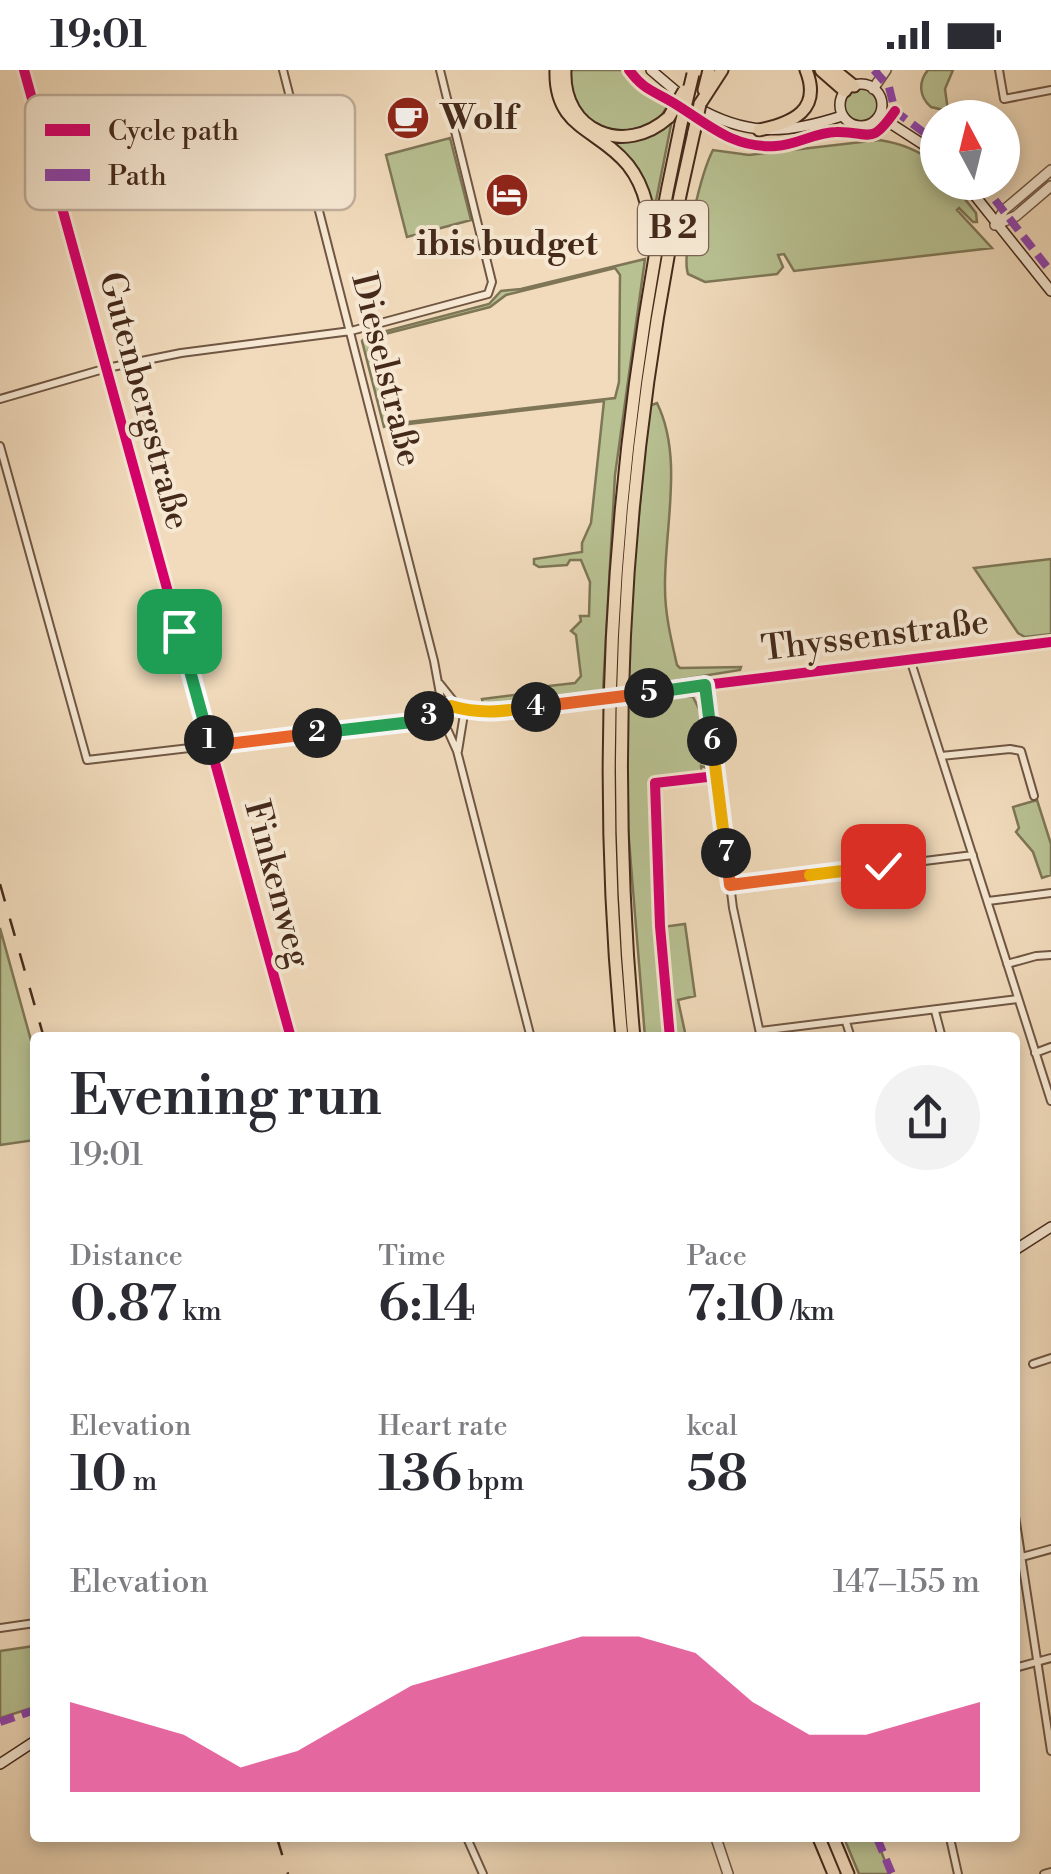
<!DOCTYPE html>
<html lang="en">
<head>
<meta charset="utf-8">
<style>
	:root { --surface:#fff; --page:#f2f2f3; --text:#2b2b33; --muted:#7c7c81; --accent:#db2777 }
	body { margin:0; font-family:"Libre Bodoni",serif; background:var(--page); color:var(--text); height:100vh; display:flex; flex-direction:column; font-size:38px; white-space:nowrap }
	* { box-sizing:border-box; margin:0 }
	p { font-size:32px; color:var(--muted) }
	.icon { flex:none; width:55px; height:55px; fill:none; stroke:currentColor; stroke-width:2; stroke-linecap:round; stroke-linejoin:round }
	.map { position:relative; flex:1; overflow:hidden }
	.drawer { position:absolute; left:30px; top:962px; width:990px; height:810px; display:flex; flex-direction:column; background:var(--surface); border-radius:10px; box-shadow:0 5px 15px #0003 }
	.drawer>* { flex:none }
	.needle { width:65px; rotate:353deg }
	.fabs { position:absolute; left:920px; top:30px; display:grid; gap:20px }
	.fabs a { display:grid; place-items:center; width:100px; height:100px; border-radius:50%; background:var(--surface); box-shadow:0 5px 15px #0003; font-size:50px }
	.pin { position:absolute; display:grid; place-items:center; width:85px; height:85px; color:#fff; margin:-42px; border-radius:20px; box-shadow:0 5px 15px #0006 }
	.km { position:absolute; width:50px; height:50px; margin:-25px; border-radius:50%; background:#222; color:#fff; font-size:28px; line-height:50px; text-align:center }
	.round { display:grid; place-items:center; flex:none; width:105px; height:105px; border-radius:52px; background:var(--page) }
	.head { display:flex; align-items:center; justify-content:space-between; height:170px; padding:0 40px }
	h1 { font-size:55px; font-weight:600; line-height:75px }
	.metrics { display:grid; grid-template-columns:repeat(3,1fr); gap:15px; height:170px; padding:10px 40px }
	.metrics div { display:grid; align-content:center }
	.metrics b { font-size:50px; font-weight:600 }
	.metrics small { font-size:28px; font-weight:400 }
	.metrics p { font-size:28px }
	.chart { height:280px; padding:20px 40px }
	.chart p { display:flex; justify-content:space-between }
	.chart svg { width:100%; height:180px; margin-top:10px; fill:var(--accent); opacity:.7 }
	.status { display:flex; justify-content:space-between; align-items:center; height:70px; padding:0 50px; background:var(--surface); direction:ltr }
	.status svg { height:28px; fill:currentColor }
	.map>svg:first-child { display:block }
</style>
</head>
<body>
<div class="status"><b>19:01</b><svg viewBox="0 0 49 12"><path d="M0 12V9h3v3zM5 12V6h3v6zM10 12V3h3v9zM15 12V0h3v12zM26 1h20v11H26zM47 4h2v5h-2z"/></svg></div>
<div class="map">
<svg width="1051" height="1804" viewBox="0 0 1051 1804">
	<rect width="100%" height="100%" fill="#f1dbbc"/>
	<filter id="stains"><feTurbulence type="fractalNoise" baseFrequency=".002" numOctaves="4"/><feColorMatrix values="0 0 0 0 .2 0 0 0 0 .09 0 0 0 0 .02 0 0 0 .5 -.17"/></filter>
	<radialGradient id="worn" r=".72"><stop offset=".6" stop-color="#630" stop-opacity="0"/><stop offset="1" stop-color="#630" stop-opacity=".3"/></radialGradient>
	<path fill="#b8c192" stroke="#7e7656" stroke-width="2.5" fill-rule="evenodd" d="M569,0h57l24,25 19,9 -6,9 1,3c-32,22 -79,24 -93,-22 -2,-7 -1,-17 -2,-24z
		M928,0h25l-8,19 3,22 -17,-4c-12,-10 -13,-25 -3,-37z
		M844 35a17 17 0 1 1 34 0a17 17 0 1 1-34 0Z
		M672,50l-18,91 -7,-23 -42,-50c27,6 47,1 67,-18z
		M450,68l21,82 -64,17 -21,-82z
		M879,70c22,3 44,12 58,26l1,16 14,1 24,30 1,9h-4l-14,-14 -2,2 35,38 -198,23 -10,-17 -6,1 5,12 -6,7 -72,8 -17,-8c-7,-21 14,-103 25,-124l36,5z
		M645,189l-30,216 -12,216 -83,13 -7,-3 -4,5 -26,-2 -1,-5 57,-7v-5l36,-4 6,-7 -5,-41 -5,-4 10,-10 -1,-5h9l1,-34 -9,-22h-11l-3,5 -28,2 -5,-3v-5l48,-7v-9l9,-20 13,-122 -220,26 -22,-86 5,-5 122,-32 12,-13 20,-2zM615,198l5,7 -1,107 -4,16 -225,26 -22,-73 9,-15 113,-29 16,-12z
		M657,333c27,55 7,126 8,185 0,26 6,51 12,77l3,3 61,-1 -1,3 -112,18 3,-89 18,-193z
		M1051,489v75l-26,3 -7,-4 -44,-65z
		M681,626l12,1 8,16 6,55 -6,-2 1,10 -49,6 6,145 9,110h-23l-17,-209 -1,-124z
		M1037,730l14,44v31l-9,3 -9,-26 -17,-20 3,-4 -6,-21z
		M685,854l10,72 -17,4 8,37h-15l-9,-110z
		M0,858l35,127v85l-35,5z
		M34,1576l1,61 -35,11v-67z
		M844,1768h32l14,36h-31z"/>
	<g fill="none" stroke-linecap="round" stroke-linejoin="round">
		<g stroke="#705643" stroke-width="10">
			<path id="minor" d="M24,0l267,968
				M283,0l151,591 9,49
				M999,0l5,29 47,-9
				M0,329l107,-31 74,-15 170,-22 137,-37 4,-12 -52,-212
				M0,376l87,314 325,-38 29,-10
				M910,589l141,442
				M440,614l24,30 -6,37
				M705,615l28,223 28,130
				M646,624l405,-52
				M463,641l29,2 99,-13
				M440,655l8,6 9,20 74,287
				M941,686l69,-7 11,2 13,45
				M730,815l243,-30
				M988,831l63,-8
				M1007,894l29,-8 15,-1
				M935,941l7,27
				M846,952l5,16
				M760,961l258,-32
				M1035,983l16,-6
				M1033,1294l18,-6
				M1015,1446l36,235
				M1015,1489l36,-10
				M0,1558l35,-5
				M1015,1598l36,-10
				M467,1768l16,36
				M950,1768l8,36
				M1044,1804l7,-2"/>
		</g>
		<g stroke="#705643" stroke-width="12">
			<path id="tertiary" d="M873,19l13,-19
				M995,155l9,-15 47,-40
				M995,155l21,-9 35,-30
				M716,1768l12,36"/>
		</g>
		<g stroke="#452a1b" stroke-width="12">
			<path id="secondary" d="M651,0l33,28
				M840 35a21 21 0 1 1 42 0a21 21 0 1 1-42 0Z
				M696,37c52,30 91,27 146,9
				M879,46l59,38
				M964,112l87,109
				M1015,1180l36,-23
				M0,1694l35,-23"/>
		</g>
		<g stroke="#452a1b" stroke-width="15">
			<path id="trunk" d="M556,0c-2,59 42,58 72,95 19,24 22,52 24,81
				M565,0c-3,62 60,87 104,47
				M821,0l24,21
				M834,0l20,16
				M704,20l5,-20
				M700,34l22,-34
				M759,60c34,-7 63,-20 47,-60
				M622,968c-30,-307 -6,-614 59,-914
				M634,968c-28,-304 -9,-609 60,-906
				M819,1768l15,36
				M833,1768l15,36"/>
		</g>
		<use href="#minor" stroke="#f6e8d3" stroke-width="6"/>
		<use href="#tertiary" stroke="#f6e8d3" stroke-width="9"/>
		<use href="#secondary" stroke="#f6e8d3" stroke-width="9"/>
		<use href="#trunk" stroke="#f1dbbc" stroke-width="11"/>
		<path stroke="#452a1b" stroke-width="2.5" stroke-dasharray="18 18" stroke-linecap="butt" d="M0,814l44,154
			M277,1768l11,36"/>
		<g stroke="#705643" stroke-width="10" stroke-linecap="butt">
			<path id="minor-bridge" d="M591,630l55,-6"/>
		</g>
		<g stroke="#452a1b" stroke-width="15" stroke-linecap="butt">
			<path id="trunk-bridge" d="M669,47l15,-26
				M681,54l12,-50
				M694,62l6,-28"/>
		</g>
		<use href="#minor-bridge" stroke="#f6e8d3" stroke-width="6"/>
		<use href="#trunk-bridge" stroke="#f1dbbc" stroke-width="11"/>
		<path stroke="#8e44ad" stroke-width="8" stroke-dasharray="15 8" stroke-linecap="butt" d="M874,0l15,17 6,24 43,32
			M981,112l70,90
			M0,1652l35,-12
			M877,1768l15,36"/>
		<g stroke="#f6e8d3" stroke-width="16">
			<path id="cycleway" d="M24,0l267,968
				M629,0c15,20 23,20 43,32 35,21 60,47 104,44 21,-1 40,-14 60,-14 35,-1 34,15 59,-21
				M670,968l-10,-112 -5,-143 61,-7 -11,-91 346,-43"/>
		</g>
		<use href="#cycleway" stroke="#d6006c" stroke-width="10"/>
	</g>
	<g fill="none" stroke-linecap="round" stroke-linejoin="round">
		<g stroke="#fff" stroke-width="20">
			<path id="split-1" d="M179,561l30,109"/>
		</g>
		<g stroke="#fff" stroke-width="20">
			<path id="split-2" d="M209,670l2,6 106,-13"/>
		</g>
		<g stroke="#fff" stroke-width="20">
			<path id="split-3" d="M317,663l95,-11 17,-6"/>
		</g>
		<g stroke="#fff" stroke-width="20">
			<path id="split-4" d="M429,646l22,-10c31,9 53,5 85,1"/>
		</g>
		<g stroke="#fff" stroke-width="20">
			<path id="split-5" d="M536,637l113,-14"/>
		</g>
		<g stroke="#fff" stroke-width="20">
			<path id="split-6" d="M649,623l56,-8 7,56"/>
		</g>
		<g stroke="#fff" stroke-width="20">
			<path id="split-7" d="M712,671l14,112"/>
		</g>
		<g stroke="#fff" stroke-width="20">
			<path id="split-8" d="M726,783l4,32 80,-10"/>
		</g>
		<g stroke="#fff" stroke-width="20">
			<path id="split-9" d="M810,805l73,-9"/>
		</g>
		<use href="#split-1" stroke="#22a559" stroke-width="12"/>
		<use href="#split-2" stroke="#f0652b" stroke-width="12"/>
		<use href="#split-3" stroke="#22a559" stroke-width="12"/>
		<use href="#split-4" stroke="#f5b400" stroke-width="12"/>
		<use href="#split-5" stroke="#f0652b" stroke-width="12"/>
		<use href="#split-6" stroke="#22a559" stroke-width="12"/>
		<use href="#split-7" stroke="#f5b400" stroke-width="12"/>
		<use href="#split-8" stroke="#f0652b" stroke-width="12"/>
		<use href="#split-9" stroke="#f5b400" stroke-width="12"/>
	</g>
	<defs>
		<g id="cafe-disc" transform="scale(2.25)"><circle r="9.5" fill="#8f2418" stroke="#f6e8d3"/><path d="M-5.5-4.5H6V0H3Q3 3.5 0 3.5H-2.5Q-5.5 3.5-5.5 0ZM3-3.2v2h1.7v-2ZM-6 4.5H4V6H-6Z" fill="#fff"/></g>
		<g id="hotel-disc" transform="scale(2.25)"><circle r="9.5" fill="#8f2418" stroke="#f6e8d3"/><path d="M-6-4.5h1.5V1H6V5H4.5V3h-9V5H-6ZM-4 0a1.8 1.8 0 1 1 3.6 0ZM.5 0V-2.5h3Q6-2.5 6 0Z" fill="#fff"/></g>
	</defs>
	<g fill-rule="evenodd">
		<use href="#cafe-disc" x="408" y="48"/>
		<use href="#hotel-disc" x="507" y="125"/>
	</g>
	<g text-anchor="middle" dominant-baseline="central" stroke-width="8" stroke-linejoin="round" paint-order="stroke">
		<rect fill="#f6e8d3" stroke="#7a6352" stroke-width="2.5" x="638" y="131" width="70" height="54" rx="8"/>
		<g font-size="32" font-weight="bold" fill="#452a1b">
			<text x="673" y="158">B 2</text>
		</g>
		<g font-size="35" font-weight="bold" fill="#452a1b" stroke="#f6e8d3" text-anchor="start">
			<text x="440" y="48">Wolf</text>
			<text x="507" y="174" text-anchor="middle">ibis budget</text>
		</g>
		<g font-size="35" fill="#452a1b" stroke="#f6e8d3">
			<text transform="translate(386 300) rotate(76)">Dieselstraße</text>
			<text transform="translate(144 331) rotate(75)">Gutenbergstraße</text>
			<text transform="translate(875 566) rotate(-7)">Thyssenstraße</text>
			<text transform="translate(277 814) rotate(75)">Finkenweg</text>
		</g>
	</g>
	<rect x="25" y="25" width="330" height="115" rx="15" fill="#f6e8d3" stroke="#c1af9c" stroke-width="2.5"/>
	<rect x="45" y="54" width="45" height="12" fill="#d6006c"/>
	<rect x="45" y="99" width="45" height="12" fill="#8e44ad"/>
	<g font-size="28" fill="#452a1b">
		<text x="108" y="70">Cycle path</text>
		<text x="108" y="115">Path</text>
	</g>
	<rect width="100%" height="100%" filter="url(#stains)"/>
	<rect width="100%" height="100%" fill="url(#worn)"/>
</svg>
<div class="fabs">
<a><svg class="needle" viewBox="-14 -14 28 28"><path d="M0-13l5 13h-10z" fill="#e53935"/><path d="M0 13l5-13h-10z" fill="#7c7c81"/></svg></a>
</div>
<div class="pin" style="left:179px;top:561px;background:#1e9e55"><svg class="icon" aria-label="arrive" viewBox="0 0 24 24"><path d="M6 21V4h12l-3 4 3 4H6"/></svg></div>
<div class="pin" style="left:883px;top:796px;background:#d93025"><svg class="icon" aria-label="check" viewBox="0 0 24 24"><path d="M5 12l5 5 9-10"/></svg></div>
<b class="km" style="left:209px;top:670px">1</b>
<b class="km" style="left:317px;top:663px">2</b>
<b class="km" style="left:429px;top:646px">3</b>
<b class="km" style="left:536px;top:637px">4</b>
<b class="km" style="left:649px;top:623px">5</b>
<b class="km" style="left:712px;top:671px">6</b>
<b class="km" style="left:726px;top:783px">7</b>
<section class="drawer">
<div class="head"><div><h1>Evening run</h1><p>19:01</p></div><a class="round"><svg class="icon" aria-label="share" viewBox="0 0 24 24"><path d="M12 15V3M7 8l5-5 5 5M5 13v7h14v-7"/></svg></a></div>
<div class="metrics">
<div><p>Distance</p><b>0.87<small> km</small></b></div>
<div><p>Time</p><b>6:14</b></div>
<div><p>Pace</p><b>7:10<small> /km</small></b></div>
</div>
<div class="metrics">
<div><p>Elevation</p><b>10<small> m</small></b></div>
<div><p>Heart rate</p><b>136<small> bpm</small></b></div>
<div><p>kcal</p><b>58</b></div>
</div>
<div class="chart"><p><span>Elevation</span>147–155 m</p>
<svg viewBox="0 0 160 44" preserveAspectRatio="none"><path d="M0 44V22L10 26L20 30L30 38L40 34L50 26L60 18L70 14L80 10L90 6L100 6L110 10L120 22L130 30L140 30L150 26L160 22V44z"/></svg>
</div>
</section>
</div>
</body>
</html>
